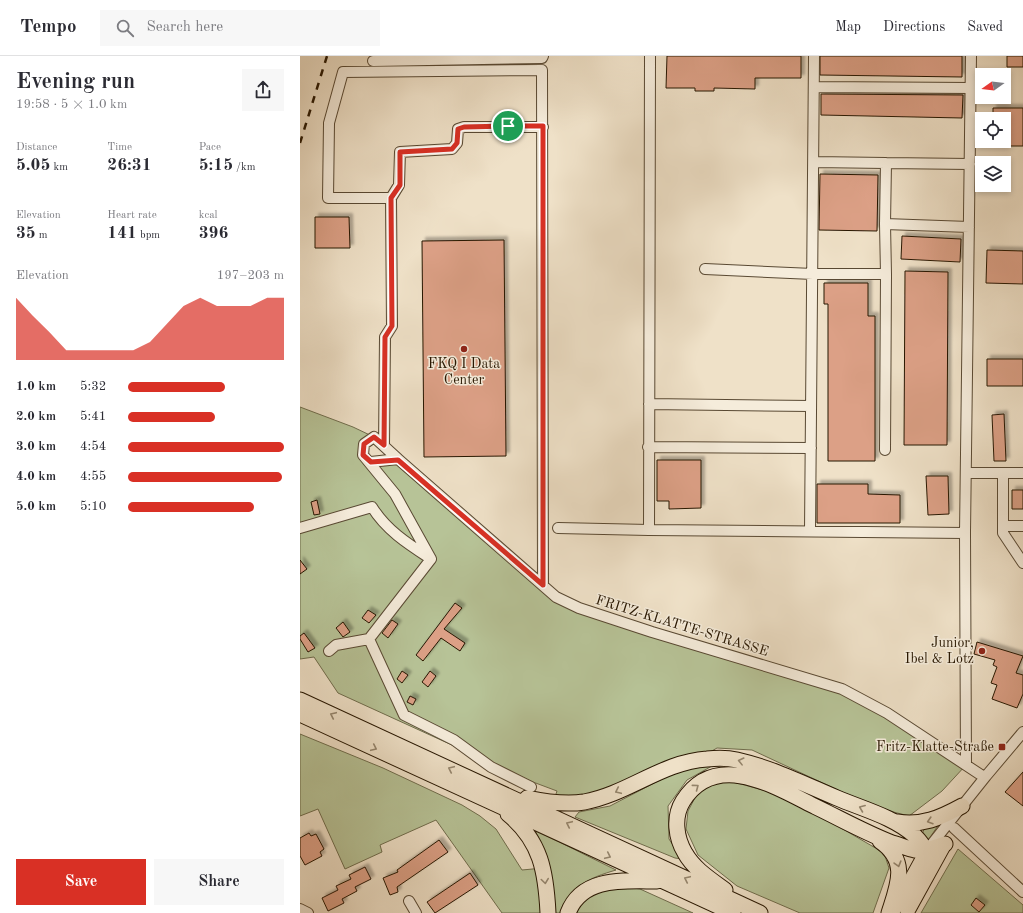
<!DOCTYPE html>
<html lang="en">
<head>
<meta charset="utf-8">
<style>
	:root { --surface:#fff; --page:#f7f7f7; --text:#2b2b33; --muted:#7c7c81; --line:#e1e1e2; --accent:#d93025 }
	body { margin:0; font-family:"Old Standard TT",serif; background:var(--page); color:var(--text); height:100vh; display:flex; flex-direction:column; font-size:15px; white-space:nowrap }
	* { box-sizing:border-box; margin:0 }
	p { font-size:13px; color:var(--muted) }
	.icon { flex:none; width:22px; height:22px; fill:none; stroke:currentColor; stroke-width:2; stroke-linecap:round; stroke-linejoin:round }
	.map { position:relative; flex:1; overflow:hidden }
	.details { display:flex; flex-direction:column; background:var(--surface); width:300px }
	.details>* { flex:none }
	.needle { width:26px; rotate:256deg }
	.buttons { position:absolute; left:675px; top:12px; display:grid; gap:8px }
	.buttons a { display:grid; place-items:center; width:36px; height:36px; border-radius:0px; background:var(--surface); box-shadow:0 2px 6px #0003; font-size:20px }
	.pin { position:absolute; display:grid; place-items:center; width:34px; height:34px; color:#fff; margin:-17px; border:2px solid #fff; border-radius:50%; box-shadow:0 1px 4px #0007 }
	.round { display:grid; place-items:center; flex:none; width:42px; height:42px; border-radius:0px; background:var(--page) }
	.overview { display:flex; align-items:center; justify-content:space-between; height:68px; padding:0 16px }
	h1 { font-size:22px; font-weight:800; line-height:30px }
	.stats { display:grid; grid-template-columns:repeat(3,1fr); gap:6px; height:68px; padding:4px 16px }
	.stats div { display:grid; align-content:center }
	.stats b { font-size:17px; font-weight:800 }
	.stats small { font-size:11px; font-weight:400 }
	.stats p { font-size:11px }
	.chart { height:112px; padding:8px 16px }
	.chart p { display:flex; justify-content:space-between }
	.chart svg { width:100%; height:72px; margin-top:4px; fill:var(--accent); opacity:.7 }
	.action { display:flex; gap:8px; margin-top:auto; padding:8px 16px }
	.action a { flex:1; height:46px; border-radius:0px; background:var(--accent); color:#fff; font-size:16px; font-weight:800; line-height:46px; text-align:center }
	.action a+a { background:var(--page); color:var(--text) }
	ul { padding:0 16px; list-style:none; font-size:13px }
	li { display:grid; grid-template-columns:64px 48px 1fr; align-items:center; height:30px }
	li i { height:10px; border-radius:5px; background:var(--accent) }
	header { display:flex; align-items:center; gap:24px; box-sizing:border-box; height:56px; padding:0 20px; background:var(--surface); border-bottom:1px solid var(--line) }
	header strong { font-size:19px }
	nav { display:flex; gap:22px; margin-inline-start:auto; font-size:14px }
	.search { width:280px; height:36px; background:var(--page); display:flex; align-items:center; gap:10px; box-sizing:border-box; padding:0 14px; border-radius:0px; color:var(--muted); font-size:15px }
	main { display:flex; flex:1; min-height:0 }
	.map>svg:first-child { display:block }
</style>
</head>
<body>
<header>
<strong>Tempo</strong>
<div class="search"><svg class="icon" aria-label="search" viewBox="0 0 24 24"><circle cx="10" cy="10" r="6"/><path d="M15 15l6 6"/></svg>Search here</div>
<nav><a>Map</a><a>Directions</a><a>Saved</a></nav>
</header>
<main>
<section class="details">
<div class="overview"><div><h1>Evening run</h1><p>19:58 · 5 × 1.0 km</p></div><a class="round"><svg class="icon" aria-label="share" viewBox="0 0 24 24"><path d="M12 15V3M7 8l5-5 5 5M5 13v7h14v-7"/></svg></a></div>
<div class="stats">
<div><p>Distance</p><b>5.05<small> km</small></b></div>
<div><p>Time</p><b>26:31</b></div>
<div><p>Pace</p><b>5:15<small> /km</small></b></div>
</div>
<div class="stats">
<div><p>Elevation</p><b>35<small> m</small></b></div>
<div><p>Heart rate</p><b>141<small> bpm</small></b></div>
<div><p>kcal</p><b>396</b></div>
</div>
<div class="chart"><p><span>Elevation</span>197–203 m</p>
<svg viewBox="0 0 160 44" preserveAspectRatio="none"><path d="M0 44V6L10 17L20 27L30 38L40 38L50 38L60 38L70 38L80 33L90 22L100 11L110 6L120 11L130 11L140 11L150 6L160 6V44z"/></svg>
</div>
<ul>
<li><b>1.0 km</b>5:32<i style="width:62%"></i></li>
<li><b>2.0 km</b>5:41<i style="width:56%"></i></li>
<li><b>3.0 km</b>4:54<i style="width:100%"></i></li>
<li><b>4.0 km</b>4:55<i style="width:99%"></i></li>
<li><b>5.0 km</b>5:10<i style="width:81%"></i></li>
</ul>
<div class="action"><a>Save</a><a>Share</a></div>
</section>
<div class="map">
<svg width="723" height="857" viewBox="0 0 723 857">
	<defs>
		<filter id="shadow"><feDropShadow dx="3.5" dy="-3.5" stdDeviation="1" flood-color="#0004"/></filter>
	</defs>
	<rect width="100%" height="100%" fill="#efe1c8"/>
	<filter id="stains"><feTurbulence type="fractalNoise" baseFrequency=".005" numOctaves="4"/><feColorMatrix values="0 0 0 0 .2 0 0 0 0 .09 0 0 0 0 .02 0 0 0 .5 -.17"/></filter>
	<radialGradient id="worn" r=".72"><stop offset=".6" stop-color="#630" stop-opacity="0"/><stop offset="1" stop-color="#630" stop-opacity=".3"/></radialGradient>
	<path fill="#b7c397" stroke="#6f6c4c" d="M0,351l53,20 21,10 -10,7 7,18 27,-3 158,138 286,92 124,76 -24,26 -33,25 -35,-9 -122,-57 -35,-2 -21,12 -62,23 -81,20 4,-12 -24,-9 -195,-89 -24,-36 -14,2z
		M0,678l83,34 79,37 18,11 16,13 26,41 21,-2 5,45h-46l-66,-93 -56,25 2,7 -37,17 -27,-60 -18,7z
		M412,710l-25,14 -19,26 1,33 13,20 -7,-1 -100,-41 4,-5 31,-6 73,-38z
		M430,725l58,16 96,56 5,15 -16,45h-73l-63,-27 -39,-31 -12,-26 2,-18 9,-17 18,-11z
		M641,765l-14,21 -5,-7 3,-9z
		M235,774l81,40c-27,8 -46,16 -56,43h-7l-6,-55z
		M658,793l65,56v8h-102z
		M318,830l22,3 53,24h-116c3,-18 26,-22 41,-27z"/>
	<path fill="#dca086" stroke="#271601" filter="url(#shadow)" d="M367,0h134v22h-46v11l-41,-1v3h-19v-3h-29z
		M520,0h142v21l-142,-2z
		M707,0h16v11h-16z
		M521,38l142,1 -1,23 -141,-3z
		M693,52h30v38h-19v-27h-11z
		M520,118l58,1 -1,56 -58,-1z
		M15,161h34l1,31h-35z
		M602,180l59,3 -1,23 -59,-3z
		M204,184l2,216 -82,1 -2,-216z
		M687,194l36,1v33l-37,-1z
		M605,215l43,1 -1,173h-43z
		M524,227h44v33h7v145h-47v-157h-4z
		M687,303h36v27h-36z
		M704,358l2,47h-12l-2,-46z
		M357,404h44v48l-32,1v-8h-12z
		M626,420h22l1,38 -21,1z
		M517,428h51v10l32,1v28h-83z
		M712,434h11v19h-11z
		M17,444l3,14 -6,1 -3,-13z
		M0,504l7,9 -7,5z
		M155,547l7,5 -18,21 21,14 -5,8 -19,-13 -18,23 -7,-6z
		M68,554l8,5 -7,8 -7,-5z
		M92,564l6,4 -10,14 -6,-5z
		M43,566l7,10 -7,5 -7,-9z
		M4,577l11,15 -7,4 -8,-13v-3z
		M677,586l46,14 -7,17 7,2v19l-6,14 -25,-9 5,-14 -6,-2 6,-16 -4,-2 2,-5 -21,-6z
		M102,615l6,4 -6,8 -5,-4z
		M130,615l6,5 -8,11 -6,-5z
		M110,640l6,3 -3,6 -6,-3z
		M723,716v34l-18,-14z
		M9,777l2,3 5,-2 8,15 -4,3 2,4 -17,9 -5,-9v-18z
		M139,784l9,12 -51,35 1,5 -8,3 -7,-17 15,-6 -1,-2z
		M65,811l6,12 -16,8 2,4 -15,8 2,4 -16,8 -6,-13 16,-8 -2,-4 15,-7 -2,-4z
		M170,817l8,12 -43,28 -8,-11z
		M676,842l9,7 -6,7 -8,-7z"/>
	<g fill="none" stroke-linecap="round" stroke-linejoin="round">
		<g stroke="#594933" stroke-width="12">
			<path id="minor" d="M350,0l-1,474 316,3
				M73,5l169,-3 1,-2
				M514,31l157,1
				M514,106l72,1
				M91,142h-63l1,-75 14,-51 199,-2 1,515
				M669,171l-84,-3 1,-61 84,1
				M405,213l108,5h73l-1,-50
				M349,348l162,2
				M84,389l1,-108 7,-11 -1,-128 8,-13 1,-33 52,-3 5,-6 1,-14 6,-2h79
				M348,391l163,1
				M585,394l1,-176
				M98,403l158,138 23,11 73,24 190,57 45,24 97,64
				M71,406l27,-3 -24,-22 -10,7 -1,11 32,39 36,65
				M666,417h57
				M703,417v60l20,30
				M703,470h20
				M0,472l72,-21c14,23 36,37 59,52
				M258,472l91,2
				M510,475l4,-475
				M69,583l35,76 50,25 37,27 40,20
				M29,595l7,-6 33,-6 62,-80
				M666,709l-1,-232 6,-477
				M654,772l69,64
				M627,794l59,-74 37,-44
				M109,845l7,12
				M0,853l8,4"/>
		</g>
		<g stroke="#271601" stroke-width="15">
			<path id="major" d="M594,854l33,-60
				M607,857l38,-69"/>
		</g>
		<g stroke="#271601" stroke-width="17">
			<path id="highway" d="M0,644l460,213
				M0,658l433,199
				M227,742c19,4 38,7 57,4 44,-8 78,-40 123,-43 10,-1 21,-1 30,1 35,8 67,24 100,38 26,11 57,19 78,38 10,10 14,19 15,32
				M208,758c33,27 38,58 40,99
				M597,766c25,4 43,-4 65,-16
				M580,785c29,20 18,44 9,72
				M425,834c-15,-11 -31,-21 -40,-37 -9,-15 -12,-36 -2,-52 33,-52 93,-14 133,6 25,12 50,26 76,36 8,2 16,6 23,7 11,1 20,-2 30,-6
				M268,857c14,-37 57,-32 89,-32"/>
		</g>
		<use href="#minor" stroke="#f5ecdb" stroke-width="10"/>
		<use href="#major" stroke="#efe1c8" stroke-width="13"/>
		<use href="#highway" stroke="#efe1c8" stroke-width="15"/>
		<path stroke="#271601" stroke-width="2.5" stroke-dasharray="7 7" stroke-linecap="butt" d="M0,87l27,-87"/>
	</g>
	<defs><path id="oneway-chevron" d="M-2-3.5L2.5 0L-2 3.5" fill="none" stroke-width="1.6" stroke-linecap="round" stroke-linejoin="round"/></defs>
	<g stroke="#95866e">
		<use href="#oneway-chevron" transform="translate(33 659) rotate(-155)"/>
		<use href="#oneway-chevron" transform="translate(74 692) rotate(25)"/>
		<use href="#oneway-chevron" transform="translate(441 705) rotate(-166)"/>
		<use href="#oneway-chevron" transform="translate(151 713) rotate(-155)"/>
		<use href="#oneway-chevron" transform="translate(396 731) rotate(-37)"/>
		<use href="#oneway-chevron" transform="translate(318 735) rotate(155)"/>
		<use href="#oneway-chevron" transform="translate(562 752) rotate(-158)"/>
		<use href="#oneway-chevron" transform="translate(630 765) rotate(163)"/>
		<use href="#oneway-chevron" transform="translate(269 768) rotate(-155)"/>
		<use href="#oneway-chevron" transform="translate(308 800) rotate(25)"/>
		<use href="#oneway-chevron" transform="translate(598 808) rotate(74)"/>
		<use href="#oneway-chevron" transform="translate(387 823) rotate(-155)"/>
		<use href="#oneway-chevron" transform="translate(245 825) rotate(82)"/>
	</g>
	<g fill="none" stroke-linecap="round" stroke-linejoin="round">
		<g stroke="#fff" stroke-width="8">
			<path id="route" d="M208,70h35v459l-145,-125 -27,2 -8,-7 1,-11 10,-7 10,8 1,-108 7,-11 -1,-128 9,-13v-33l52,-3 5,-6 1,-14 6,-2z"/>
		</g>
		<use href="#route" stroke="#d93025" stroke-width="5"/>
	</g>
	<g fill="#8f2418" stroke="#f5ecdb" stroke-width="1.5">
		<circle cx="164" cy="293" r="4"/>
		<circle cx="682" cy="595" r="4"/>
		<rect x="698" y="687" width="8" height="8" rx="2"/>
	</g>
	<g text-anchor="middle" dominant-baseline="central" stroke-width="3" stroke-linejoin="round" paint-order="stroke">
		<g font-size="14" fill="#271601" stroke="#f5ecdb" text-anchor="end">
			<text x="164" y="308" text-anchor="middle">FKQ I Data<tspan x="164" dy="16">Center</tspan></text>
			<text x="674" y="587">Junior,<tspan x="674" dy="16">Ibel &amp; Lotz</tspan></text>
			<text x="694" y="691">Fritz-Klatte-Straße</text>
		</g>
		<g font-size="14" fill="#271601" stroke="#f5ecdb">
			<text transform="translate(382 570) rotate(17)">FRITZ-KLATTE-STRASSE</text>
		</g>
	</g>
	<rect width="100%" height="100%" filter="url(#stains)"/>
	<rect width="100%" height="100%" fill="url(#worn)"/>
</svg>
<div class="buttons">
<a><svg class="needle" viewBox="-14 -14 28 28"><path d="M0-13l5 13h-10z" fill="#e53935"/><path d="M0 13l5-13h-10z" fill="#7c7c81"/></svg></a>
<a><svg class="icon" aria-label="locate" viewBox="0 0 24 24"><circle cx="12" cy="12" r="6"/><path d="M12 2v4M12 18v4M2 12h4M18 12h4"/></svg></a>
<a><svg class="icon" aria-label="layers" viewBox="0 0 24 24"><path d="M12 4l9 5-9 5-9-5zM3 14l9 5 9-5"/></svg></a>
</div>
<div class="pin" style="left:208px;top:70px;background:#1e9e55"><svg class="icon" aria-label="arrive" viewBox="0 0 24 24"><path d="M6 21V4h12l-3 4 3 4H6"/></svg></div>
</div>
</main>
</body>
</html>
